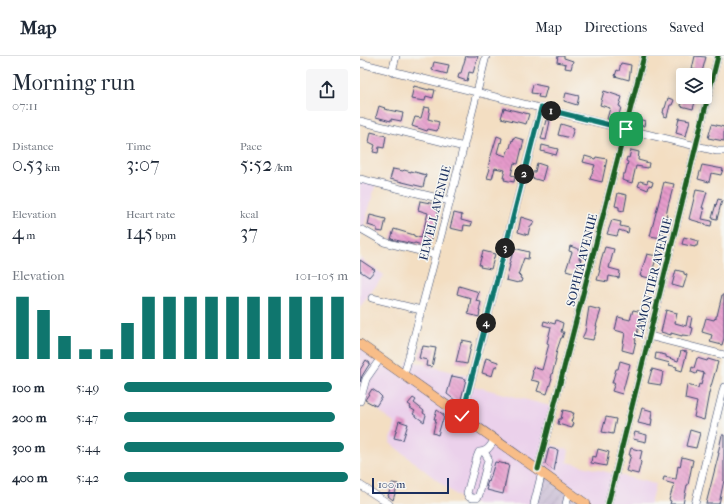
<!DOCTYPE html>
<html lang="en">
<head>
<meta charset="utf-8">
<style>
	:root { --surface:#fff; --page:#f6f6f7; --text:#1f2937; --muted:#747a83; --line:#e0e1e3; --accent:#0f766e }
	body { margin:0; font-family:"IM FELL French Canon",serif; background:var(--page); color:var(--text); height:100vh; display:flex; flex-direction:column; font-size:15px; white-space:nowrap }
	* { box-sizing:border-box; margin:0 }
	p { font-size:13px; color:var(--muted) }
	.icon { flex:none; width:22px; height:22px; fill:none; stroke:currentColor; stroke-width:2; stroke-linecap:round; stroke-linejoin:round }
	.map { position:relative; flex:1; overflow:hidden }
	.details { display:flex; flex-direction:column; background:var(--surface); width:360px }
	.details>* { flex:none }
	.controls { position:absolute; left:316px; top:12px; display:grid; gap:8px }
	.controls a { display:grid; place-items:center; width:36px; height:36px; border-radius:4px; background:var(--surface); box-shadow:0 2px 10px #0003; font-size:20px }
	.scale { position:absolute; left:12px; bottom:10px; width:77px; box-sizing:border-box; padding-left:4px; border:2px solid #1b2f5e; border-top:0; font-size:11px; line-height:14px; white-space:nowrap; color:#1b2f5e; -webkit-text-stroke:3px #f6f6f2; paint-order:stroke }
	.pin { position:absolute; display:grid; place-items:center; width:34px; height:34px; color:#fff; margin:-17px; border-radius:8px; box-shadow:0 2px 6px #0006 }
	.km { position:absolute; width:20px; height:20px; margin:-10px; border-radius:50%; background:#222; color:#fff; font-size:11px; line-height:20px; text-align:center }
	.round { display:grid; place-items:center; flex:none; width:42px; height:42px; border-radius:4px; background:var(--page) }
	.summary { display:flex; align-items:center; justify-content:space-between; height:68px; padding:0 12px }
	h1 { font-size:22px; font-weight:600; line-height:30px }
	.stats { display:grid; grid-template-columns:repeat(3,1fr); gap:6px; height:68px; padding:4px 12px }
	.stats div { display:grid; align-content:center }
	.stats b { font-size:20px; font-weight:600 }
	.stats small { font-size:11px; font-weight:400 }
	.stats p { font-size:11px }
	.chart { height:112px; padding:8px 12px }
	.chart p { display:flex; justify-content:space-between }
	.chart svg { width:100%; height:72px; margin-top:4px; stroke:var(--accent); stroke-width:6 }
	ul { padding:0 12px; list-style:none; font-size:13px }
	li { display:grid; grid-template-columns:64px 48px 1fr; align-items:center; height:30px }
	li i { height:10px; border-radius:5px; background:var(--accent) }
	header { display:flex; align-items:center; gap:24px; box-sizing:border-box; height:56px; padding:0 20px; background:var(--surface); border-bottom:1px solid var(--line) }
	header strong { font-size:19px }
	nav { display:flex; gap:22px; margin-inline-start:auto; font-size:14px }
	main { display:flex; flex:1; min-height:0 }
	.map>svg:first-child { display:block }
</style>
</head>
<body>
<header>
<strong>Map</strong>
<nav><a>Map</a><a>Directions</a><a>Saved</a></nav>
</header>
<main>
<section class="details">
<div class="summary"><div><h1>Morning run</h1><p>07:11</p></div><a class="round"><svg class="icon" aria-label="share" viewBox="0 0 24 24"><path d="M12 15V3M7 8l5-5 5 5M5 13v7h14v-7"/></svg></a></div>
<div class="stats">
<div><p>Distance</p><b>0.53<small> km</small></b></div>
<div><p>Time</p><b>3:07</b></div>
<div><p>Pace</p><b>5:52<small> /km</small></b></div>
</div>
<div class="stats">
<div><p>Elevation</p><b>4<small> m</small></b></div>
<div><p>Heart rate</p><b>145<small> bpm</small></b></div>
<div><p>kcal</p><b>37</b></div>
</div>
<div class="chart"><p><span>Elevation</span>101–105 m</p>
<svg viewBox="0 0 160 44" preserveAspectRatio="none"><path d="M5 44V6M15 44V14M25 44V30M35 44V38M45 44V38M55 44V22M65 44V6M75 44V6M85 44V6M95 44V6M105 44V6M115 44V6M125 44V6M135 44V6M145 44V6M155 44V6"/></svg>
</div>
<ul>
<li><b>100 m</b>5:49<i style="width:93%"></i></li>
<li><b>200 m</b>5:47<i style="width:94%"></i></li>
<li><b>300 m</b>5:44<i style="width:98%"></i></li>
<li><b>400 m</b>5:42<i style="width:100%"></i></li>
</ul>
</section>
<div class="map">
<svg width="364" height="448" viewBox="0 0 364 448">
	<defs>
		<pattern id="industrial-furrows" width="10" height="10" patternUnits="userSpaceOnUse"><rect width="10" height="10" fill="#cbbfd5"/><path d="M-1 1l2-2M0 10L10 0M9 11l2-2" fill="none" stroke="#aea4b9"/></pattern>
		<pattern id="building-back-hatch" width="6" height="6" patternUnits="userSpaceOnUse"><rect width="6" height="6" fill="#e59aca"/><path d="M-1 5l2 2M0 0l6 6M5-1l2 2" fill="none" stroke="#b97ea7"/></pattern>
	</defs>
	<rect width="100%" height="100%" fill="#f6f6f2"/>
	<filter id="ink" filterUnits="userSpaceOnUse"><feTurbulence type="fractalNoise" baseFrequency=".025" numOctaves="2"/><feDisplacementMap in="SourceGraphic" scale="8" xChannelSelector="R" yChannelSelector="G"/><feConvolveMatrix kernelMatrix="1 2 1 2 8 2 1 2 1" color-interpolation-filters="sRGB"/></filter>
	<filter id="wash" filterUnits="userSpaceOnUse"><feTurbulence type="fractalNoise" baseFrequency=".012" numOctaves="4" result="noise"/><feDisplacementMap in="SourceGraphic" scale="16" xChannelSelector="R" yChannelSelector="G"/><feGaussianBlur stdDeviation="0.9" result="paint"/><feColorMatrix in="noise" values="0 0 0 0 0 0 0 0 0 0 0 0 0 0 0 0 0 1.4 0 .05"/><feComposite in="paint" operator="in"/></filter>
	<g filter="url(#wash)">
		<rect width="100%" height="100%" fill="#f3dec2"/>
		<path fill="#ebd1eb" d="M0,123l16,4 -13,47 -3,4z
			M0,202l24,17 -24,32z
			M0,290l43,29 5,-15 64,17 -2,8 84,22 -9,36 24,7 -2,12 88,22 -5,20h-174l-14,-4 -72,-57 5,-19 -35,-29z"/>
		<path fill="url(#industrial-furrows)" d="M182,416l44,32h-52z"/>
		<g id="blocks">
			<path fill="url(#building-back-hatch)" d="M106,0h12l-5,17 -4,-1 -2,9 -9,-3 1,-5h2z
				M198,0h6v2l9,3 -2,8 -6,-1 1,-4 -9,-2z
				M335,0l11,1 -4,15 -10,-3z
				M74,6l15,3 -2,9 -15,-4z
				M261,7l10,2 -2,15 -14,-4 2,-6 2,1z
				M173,28l14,3 -3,11 -6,-1 1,-3 -8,-1z
				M54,30l15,4v-1l6,1 -2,8 -7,-2 -1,5 -14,-2z
				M244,35l18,6 -3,9 2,1 -3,12h-1l-1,2 -9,-2 3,-11 -10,-3z
				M206,37l13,3 -2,9 -13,-4z
				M308,42l6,2 -2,5h-2l-3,12 -3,-1v-3h-1l1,-5h1z
				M322,43l13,3 -2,7 -12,-3z
				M19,50l6,2 -1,1 19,4 -2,8 -10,-2v2l-15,-4z
				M64,51l6,1 -2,11 11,3 -2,9 -9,-2 -1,2 -15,-5 3,-9 6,1z
				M144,52l25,6 -3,10 -25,-6z
				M275,59l5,2 -1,2 6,2 -1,5 -12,-2z
				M319,62l11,2 -4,16 -10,-3z
				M186,64l4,1 -4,19 -5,-1z
				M201,68l13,4 -3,10 -13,-3z
				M352,68l12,3v14l-16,-3z
				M11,76l15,4 -2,12 -5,-1 -1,6 -5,-1 2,-7 -6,-3z
				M137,80l5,2 -1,5 -1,-1 -3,11 9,3 3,-8h1l2,-8 1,1 1,-4 10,3 -6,24 -4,-1 -3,12 4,1 -1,6 -10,-2 1,-2h-2l2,-8 -10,-2 -3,11 -5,-1 3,-9 -2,-1 2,-9z
				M182,89l16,4 -2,6 -15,-4z
				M271,94l8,2 -1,8 11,3 -1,5 -12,-2 -4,17 -10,-3 1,-6h2l3,-12 -2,-1 1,-4 2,1z
				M225,100l10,3 1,-2 11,2 -5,23 -12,-3 5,-14 -12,-3z
				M177,107l9,3 -4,15 -10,-3 1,-6h2z
				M342,109l21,4 -2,6 -10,-2 -2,9 -11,-3z
				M33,113l10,2 1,-1 7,2v-1l15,4 -3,12 -33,-8z
				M288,124l5,2 -1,4 -3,-1 -1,5 -10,-4 2,-5 7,2z
				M304,126l10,2 -6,22 -2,10h1l-6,22 -11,-2z
				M336,134l11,2 -5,16h2l-1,2 1,1 -2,8 10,2 -1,5 -5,-1v-1l-17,-5z
				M258,137l9,2 -3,16 -5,-1v-3l-4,-1z
				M358,143l4,1 -5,19 -5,-1 4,-14v1z
				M60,145l20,4 -11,42 -14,-4 -2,1 -22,-5 3,-10 20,6v1l7,2 7,-25 -10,-3z
				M94,157l8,2 -1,5 11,3 -1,3 -7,-1 -1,6 -13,-3z
				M10,159l16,4 -3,13 -6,-1v-3l-9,-3z
				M161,161l13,4 -2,5h-2l-2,9 -10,-3z
				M252,164l9,2 -1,4 9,2 -1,5 -9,-3 -2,6 -10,-2z
				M324,181l14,4 -1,5h-2v1l-13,-3z
				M210,190l11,4 -2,9h2l-2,6 -1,-1 -2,9 -10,-3 6,-18 -3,-1z
				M245,191l9,2 -5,19 11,3 -1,7 -10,-2 -1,6 -11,-2 3,-10h-1l2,-10z
				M154,192l15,4 -1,7 -4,-1 -6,17 3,1 -1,2 2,1 -1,3h-3v1l-12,-3 4,-15h-1z
				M123,195l12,3 -4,15 -11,-2 1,-2h-2z
				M287,198l10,2 -7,22 -10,-2z
				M0,204l15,10 -6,7 -9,-6z
				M316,214l8,2v2l3,1 -4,13 -11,-3z
				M99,230l20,6 -3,9 5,1 -2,9h1l-1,6 -11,-3 3,-16 -14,-4z
				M362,239h2v43l-2,7 -12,-3 2,-7 -10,-3 4,-14 8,2 1,-2 1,1v-3h1z
				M229,251l12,3 -5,16h1l-2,10h-1l-1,4 -11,-2 3,-6z
				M273,254l10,2 -8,28h1l-3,13 -11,-3 3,-17 -10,-3 3,-13 12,3z
				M306,254l11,3 -2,10 11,3 2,-10 4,1 -2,10 3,1 -2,8 -9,-1v1l-11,-3v2l-10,-3z
				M196,264l7,3 -2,9h3l-2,6h-1l-4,12 -2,10h1l-5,18h1l-5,16 -10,-3 3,-9 -9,-2 2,-8 -1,-1 1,-4 9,3 7,-26 -2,-1 4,-16 -8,-2 1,-4 11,3z
				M102,284l10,2 -5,22 -11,-2 5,-20 1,1z
				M63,290l13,2 -4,19 -6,-1 1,-6 -8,-2 2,-8h1z
				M321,295l6,1 -5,19 -6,-2 1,-2 -8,-2 1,-2 -15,-4 1,-6 10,2v2l12,4z
				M126,302l12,4 -1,5 -2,-1 -3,10 -10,-3z
				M337,302l10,3 1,-2 10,3 -9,31 -5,27 -10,-3 3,-15 -12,-3 2,-14 11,3 1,-4 2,1 3,-12 -7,-2 -1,3 -5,-2 1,-5 2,1z
				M6,304l4,3 -8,13 -2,6v-12z
				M260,305l10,3 -8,30 -10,-3 3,-8h-3l4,-14h2z
				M292,313l11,3 -2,13 -13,-2z
				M92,320l14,3 -6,25 -13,-10z
				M12,333l6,4 4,4 -6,9 -11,-6z
				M53,342l3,2 -2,3 10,8 -1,2 3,2 -2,7 -11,-8 2,-3 -5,-3 1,-2 -3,-2z
				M282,352l10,3 -1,8h1l-1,7 -13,-3z
				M77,354l7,5 -1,6h-1l-4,14 -5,-2 3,-14h-2z
				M203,354l9,2v1h2l-3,9 3,1 -2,5 -14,-4 1,-5h2z
				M246,361l10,2 -3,15 -11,-2z
				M39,365l9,3 -5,16 -9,-2z
				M330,374l10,3 -4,15 -10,-2z
				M275,376l12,3 -1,7 -13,-3z
				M362,379h2v45l-5,24h-13l13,-51h-1z
				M189,392l9,2 -4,21 -9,-7z
				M271,392l11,3 -2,8h1l-1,2 1,1 -3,12 -12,-3 5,-16h-2z
				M238,393l11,3 -3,14 -15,-3 1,-7 4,1z
				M322,401l11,3 -5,25h-1l-4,19h-13l1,-3 -2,-1 5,-16 -11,-3 1,-4 11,2h1l2,-13 2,1z
				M135,406l11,2h-1l4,1 -6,29 -16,-4 1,-3h-2l2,-6 1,1z
				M32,427l6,1 -5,16 -5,-4z"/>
		</g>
	</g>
	<g filter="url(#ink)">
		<use href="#blocks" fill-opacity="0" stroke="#3b496d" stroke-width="1"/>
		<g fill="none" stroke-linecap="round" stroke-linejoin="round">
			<g stroke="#3b496d" stroke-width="8">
				<path id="minor" d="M0,7l232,58 125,30h7
					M32,16l4,-16
					M0,65l104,26
					M0,123l90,22
					M3,174l21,12 52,13
					M12,242l49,12
					M289,280l75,19
					M44,319l46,-174 36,-145
					M0,345l6,-22 14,-20
					M102,360l79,-308
					M124,396l4,6v2l-9,35 -2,3h-4l-4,-1 -2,-4 10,-36 2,-5c9,0 11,-6 16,-13
					M178,413l106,-413
					M0,429l29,19
					M174,448l8,-32
					M206,448l3,-12
					M248,448l110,-448
					M335,448l29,-117"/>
			</g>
			<g stroke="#3b496d" stroke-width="10">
				<path id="major" d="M0,288l226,160"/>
			</g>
			<use href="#minor" stroke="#fff" stroke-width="7"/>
			<use href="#major" stroke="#f8bd88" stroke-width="9"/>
			<g stroke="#f6f6f2" stroke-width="8">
				<path id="cycleway" d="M178,413l106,-413
					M248,448l110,-448"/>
			</g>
			<use href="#cycleway" stroke="#1b5e20" stroke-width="5"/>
		</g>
	</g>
	<g fill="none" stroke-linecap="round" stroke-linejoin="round" filter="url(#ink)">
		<g stroke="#fff" stroke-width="8">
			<path id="route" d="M102,360l79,-308 85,21"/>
		</g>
		<use href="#route" stroke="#0f766e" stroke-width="5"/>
	</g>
	<g text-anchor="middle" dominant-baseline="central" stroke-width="3" stroke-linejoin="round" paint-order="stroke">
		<g font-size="12" fill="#1b2f5e" stroke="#f6f6f2">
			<text transform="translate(75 157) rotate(-76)">ELWELL AVENUE</text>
			<text transform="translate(222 204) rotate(-76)">SOPHIA AVENUE</text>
			<text transform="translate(293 222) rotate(-76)">LAMONTIER AVENUE</text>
		</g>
	</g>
</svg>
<div class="controls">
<a><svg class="icon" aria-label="layers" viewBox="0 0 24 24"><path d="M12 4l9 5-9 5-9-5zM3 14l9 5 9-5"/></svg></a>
</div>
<div class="scale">100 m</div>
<div class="pin" style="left:266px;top:73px;background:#1e9e55"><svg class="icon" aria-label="arrive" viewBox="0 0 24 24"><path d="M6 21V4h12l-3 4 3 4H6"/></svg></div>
<div class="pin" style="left:102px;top:360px;background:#d93025"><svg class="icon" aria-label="check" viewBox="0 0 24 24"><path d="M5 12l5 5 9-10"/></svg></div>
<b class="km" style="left:191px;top:55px">1</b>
<b class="km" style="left:164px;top:118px">2</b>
<b class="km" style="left:145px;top:192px">3</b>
<b class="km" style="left:126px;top:267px">4</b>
</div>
</main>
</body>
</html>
